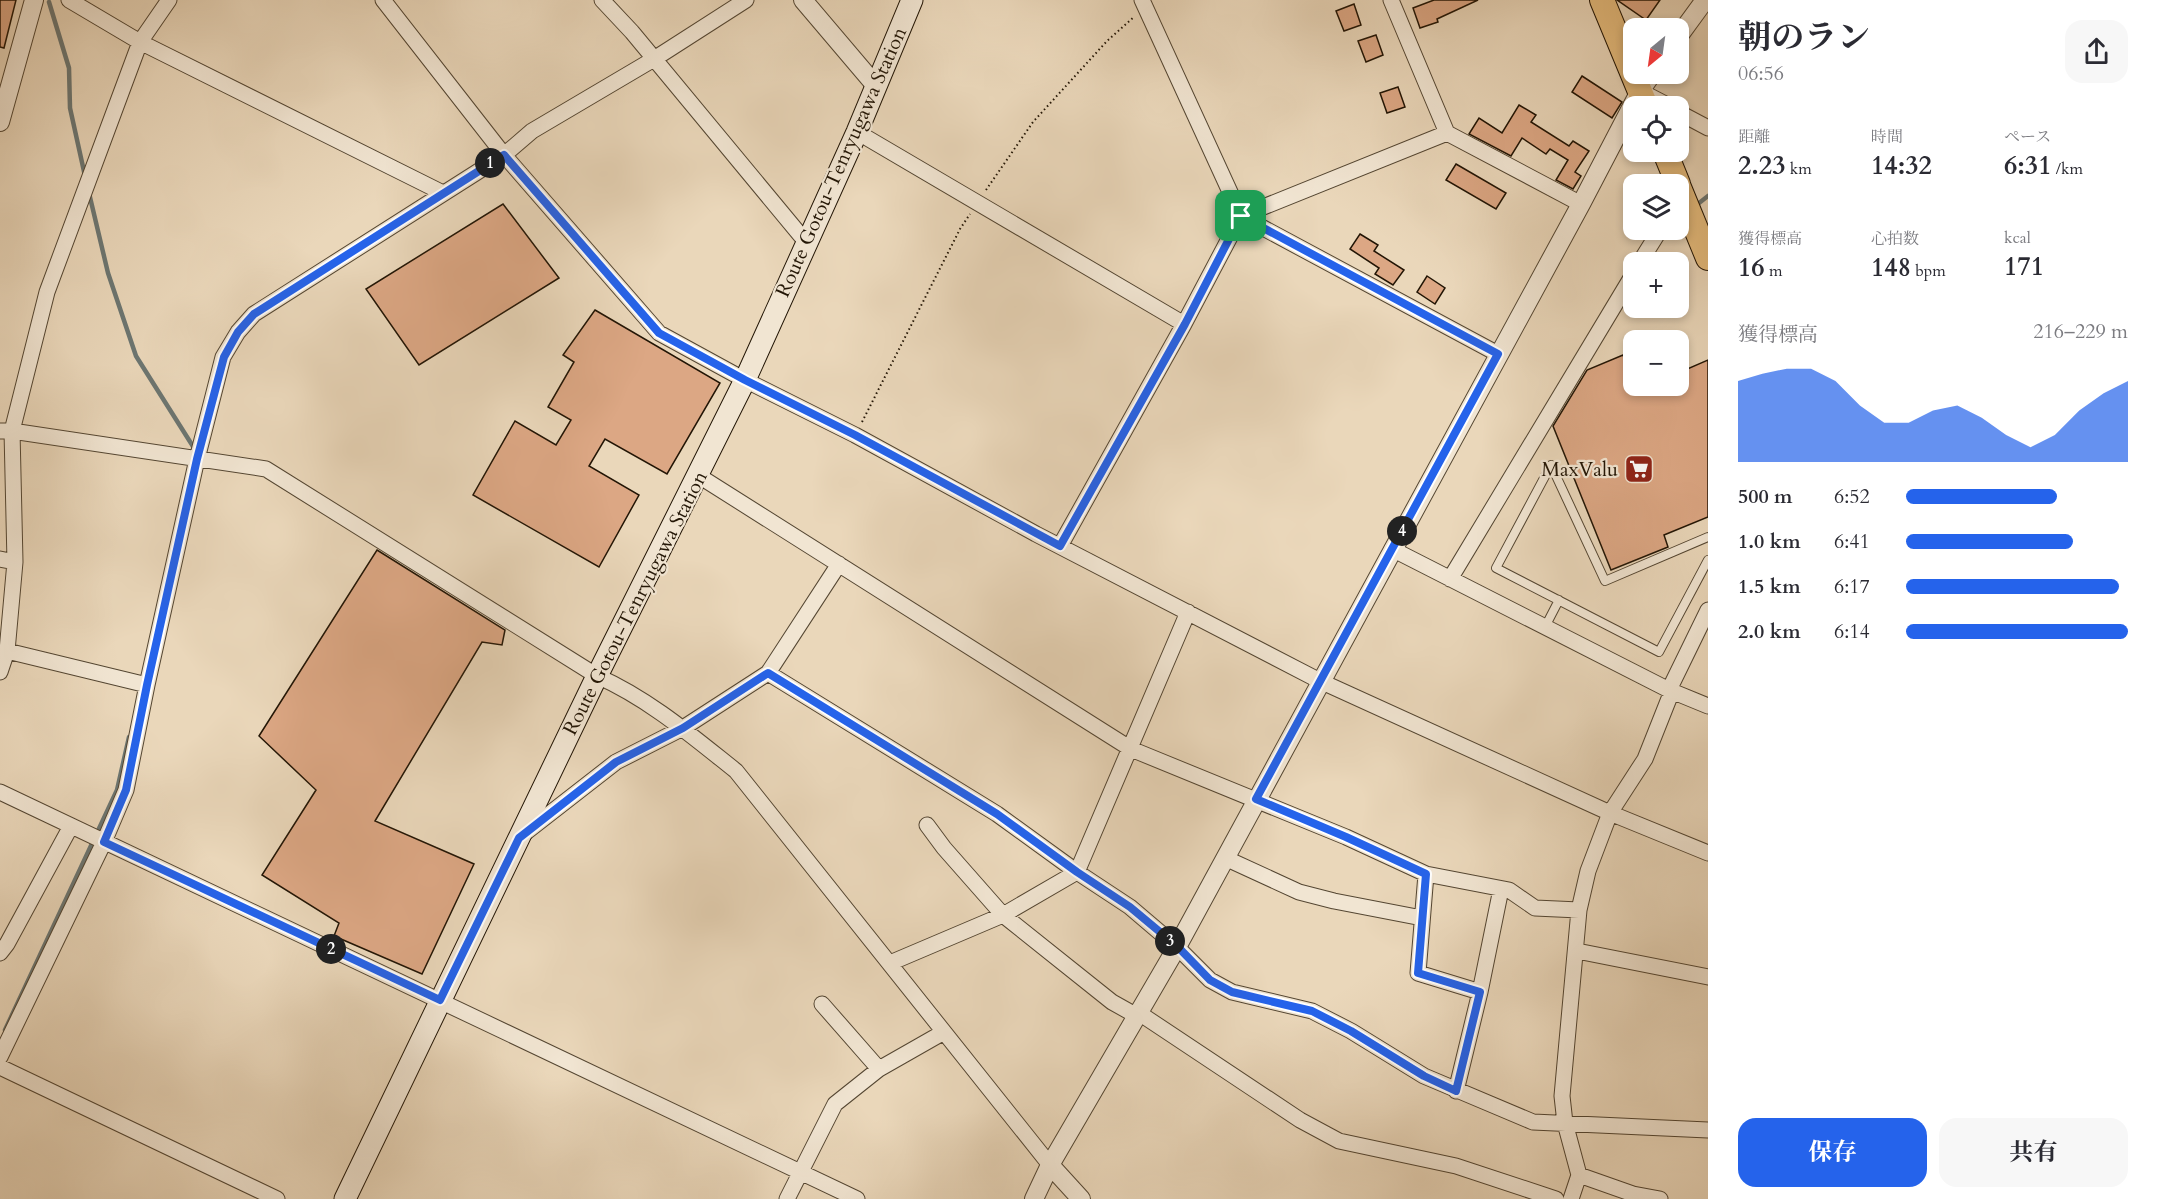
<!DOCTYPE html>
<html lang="ja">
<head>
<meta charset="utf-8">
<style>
	:root { --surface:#fff; --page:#f7f7f7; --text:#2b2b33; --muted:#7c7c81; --accent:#2563eb }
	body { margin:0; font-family:Cardo,"Noto Serif JP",serif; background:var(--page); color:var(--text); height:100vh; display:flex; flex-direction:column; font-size:22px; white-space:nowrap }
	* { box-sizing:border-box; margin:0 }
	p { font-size:20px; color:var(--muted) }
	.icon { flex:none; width:33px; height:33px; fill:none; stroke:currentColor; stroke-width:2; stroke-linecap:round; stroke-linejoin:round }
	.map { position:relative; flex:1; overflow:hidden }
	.side { display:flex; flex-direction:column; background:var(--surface); width:450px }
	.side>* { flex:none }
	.needle { width:39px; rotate:209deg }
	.controls { position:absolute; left:1623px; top:18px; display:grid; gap:12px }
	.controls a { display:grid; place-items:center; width:66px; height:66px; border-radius:12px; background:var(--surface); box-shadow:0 3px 9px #0003; font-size:30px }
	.pin { position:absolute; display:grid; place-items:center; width:51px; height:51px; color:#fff; margin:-26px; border-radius:12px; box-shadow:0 3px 9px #0006 }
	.km { position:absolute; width:30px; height:30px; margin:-15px; border-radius:50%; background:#222; color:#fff; font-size:16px; line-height:30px; text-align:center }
	.round { display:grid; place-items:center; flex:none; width:63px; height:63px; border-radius:18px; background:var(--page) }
	.head { display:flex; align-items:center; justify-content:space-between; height:102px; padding:0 30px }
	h1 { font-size:33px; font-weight:700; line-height:45px }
	.stats { display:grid; grid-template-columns:repeat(3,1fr); gap:9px; height:102px; padding:6px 30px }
	.stats div { display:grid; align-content:center }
	.stats b { font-size:26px; font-weight:700 }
	.stats small { font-size:16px; font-weight:400 }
	.stats p { font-size:16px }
	.chart { height:168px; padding:12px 30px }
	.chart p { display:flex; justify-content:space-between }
	.chart svg { width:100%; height:108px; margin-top:6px; fill:var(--accent); opacity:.7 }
	.cta { display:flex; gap:12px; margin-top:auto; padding:12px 30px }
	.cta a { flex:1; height:69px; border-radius:18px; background:var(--accent); color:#fff; font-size:24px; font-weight:700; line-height:69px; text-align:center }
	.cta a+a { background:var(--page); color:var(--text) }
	ul { padding:0 30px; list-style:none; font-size:20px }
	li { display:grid; grid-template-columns:96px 72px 1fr; align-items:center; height:45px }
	li i { height:15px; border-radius:8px; background:var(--accent) }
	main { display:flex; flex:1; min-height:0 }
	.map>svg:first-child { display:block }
</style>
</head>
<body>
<main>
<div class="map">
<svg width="1708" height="1199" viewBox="0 0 1708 1199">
	<rect width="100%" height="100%" fill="#ead7ba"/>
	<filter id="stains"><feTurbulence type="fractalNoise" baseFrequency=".00333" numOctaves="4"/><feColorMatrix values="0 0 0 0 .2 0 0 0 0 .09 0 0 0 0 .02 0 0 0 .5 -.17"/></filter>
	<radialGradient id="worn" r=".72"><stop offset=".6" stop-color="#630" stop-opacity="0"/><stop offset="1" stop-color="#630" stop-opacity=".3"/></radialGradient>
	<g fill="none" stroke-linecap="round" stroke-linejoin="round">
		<path stroke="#6c7672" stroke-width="4.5" d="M49,2l20,66 1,40 15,68
			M89,193l19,80 28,83 58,92
			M1694,207l14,-11
			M5,1030l112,-240 12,-53"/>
	</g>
	<path fill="#dca784" stroke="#221505" stroke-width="1.5" d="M0,0h16l-12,48 -4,-1z
		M1434,0h44l-41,19 1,3 -18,6 -7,-20z
		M1617,0h43l-14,20z
		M1354,4l7,21 -17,6 -8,-20z
		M1376,35l7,20 -17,7 -8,-21z
		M1582,76l40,26 -10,16 -40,-26z
		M1398,87l7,20 -18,6 -7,-20z
		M1519,105l17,10 -5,7 38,24 4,-5 16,10 -14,21 6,4 -8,13 -17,-9 12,-20 -18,-11 -4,5 -24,-16 -11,18 -42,-22 10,-16 23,15z
		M1456,164l50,29 -10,16 -50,-29z
		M503,204l56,74 -140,87 -53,-76z
		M1360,234l18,11 -4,6 30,19 -11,15 -18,-11 4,-6 -29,-19z
		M1427,276l18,12 -10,16 -18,-12z
		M595,310l125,73 -53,91 -62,-35 -16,27 50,29 -40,72 -126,-72 42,-74 41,24 15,-25 -23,-13 26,-45 -11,-7z
		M1623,355l11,24v7h2l2,3 9,-3h31v-13l30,-13v157l-44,18 4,12 -57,23 -58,-144 34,-56z
		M377,550l128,80 -3,15 -20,-3 -107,179 99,43 -52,110 -88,-38 5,-13 -77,-48 54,-85 -57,-54z"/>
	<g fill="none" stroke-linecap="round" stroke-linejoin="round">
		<g stroke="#544632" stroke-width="10">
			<path id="service" d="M1708,537l-103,44 -54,-116 -55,103 163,84 49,-92
				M1545,627l14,-27"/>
		</g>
		<g stroke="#544632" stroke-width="17">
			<path id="minor" d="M69,0l71,42 303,151
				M383,0l121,155 155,178 86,47 110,55 181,99 284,147 290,132 98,40
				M602,0l30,32 174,210
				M1142,0l99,216 257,138
				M1391,0l56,133 134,71
				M1640,91l29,15
				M1678,112l30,16
				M857,132l327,192
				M1640,262l20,-32
				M0,431h12l254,38 331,207c52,23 95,60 139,95l314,394
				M699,476l432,273 215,88 80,37 83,16 26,18 44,2
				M1060,546l124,-222 57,-108 206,-83
				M1392,549l277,141 39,16
				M0,559l15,3
				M1450,579l184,-306
				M7,651l140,34
				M0,672l7,-21 8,-89 -3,-131 35,-139 93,-250 29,-42
				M768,673l229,141 80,58 53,35 47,40 33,33 22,12 80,19 39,20 73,45 109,46 175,8
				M1669,690l39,-80
				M0,792l857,407
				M927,825l17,23 59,67 109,87 25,14
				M521,836l95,-74 67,-34 85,-55 71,-109
				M1225,858l74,34 35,9 88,17
				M1426,874l-8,99 62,19
				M1577,951l131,26
				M0,953l7,-9 64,-118
				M890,963l113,-48 74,-43 111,-260
				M822,1004l57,65
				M1139,1013l161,107 39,21 117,25 100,33
				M0,1057l104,-215 22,-52 21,-105 50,-226 26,-102 15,-25 16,-18 250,-159 28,-24 122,-72 92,-59
				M0,1067l277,132
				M1456,1091l24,-99 21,-103
				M1579,1175l54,19 27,5
				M787,1199l48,-95 44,-35 65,-37
				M1571,1199l8,-24 -14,-52 -3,-27 17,-186 9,-39 22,-58 35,-54 27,-68"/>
		</g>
		<g stroke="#544632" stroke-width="20">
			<path id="tertiary" d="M803,0l73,86
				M1678,37l27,-37
				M0,122l34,-122
				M1050,1165l31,34
				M1034,1199l16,-34 127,-218 404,-743 59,-113 12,-17"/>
		</g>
		<g stroke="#221505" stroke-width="23">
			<path id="secondary" d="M345,1199l252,-523 148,-296 112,-248 55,-132"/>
		</g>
		<g stroke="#221505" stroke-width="26">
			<path id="trunk" d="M1602,0l44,106
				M1665,152l13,32
				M1678,185l30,73"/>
		</g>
		<path stroke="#221505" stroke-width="2" stroke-dasharray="1.5 3" stroke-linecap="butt" d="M986,190l47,-68 74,-81 27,-24
			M862,422l98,-193 10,-15"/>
		<use href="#service" stroke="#f1e5d2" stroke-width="8"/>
		<use href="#minor" stroke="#f1e5d2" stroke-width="15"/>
		<use href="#tertiary" stroke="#f1e5d2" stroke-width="18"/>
		<use href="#secondary" stroke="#f1e5d2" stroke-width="21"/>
		<use href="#trunk" stroke="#e5bc7d" stroke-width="24"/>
	</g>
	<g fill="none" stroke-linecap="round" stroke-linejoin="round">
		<g stroke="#fff" stroke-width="12">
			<path id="route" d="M504,155l155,178 86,47 110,55 205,111 125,-222 56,-108 257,138 -242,445 90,38 80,37 -8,99 62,19 -24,99 -32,-15 -73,-45 -39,-20 -80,-19 -22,-12 -32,-33 -48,-40 -53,-35 -80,-58 -229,-141 -85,55 -67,34 -97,76 -79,162 -336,-158 22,-52 21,-105 50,-226 27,-102 14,-25 16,-18z"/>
		</g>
		<use href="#route" stroke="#2563eb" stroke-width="8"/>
	</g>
	<defs>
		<g id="supermarket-square" transform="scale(1.5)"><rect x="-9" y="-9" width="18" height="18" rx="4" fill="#8f2418" stroke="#f1e5d2"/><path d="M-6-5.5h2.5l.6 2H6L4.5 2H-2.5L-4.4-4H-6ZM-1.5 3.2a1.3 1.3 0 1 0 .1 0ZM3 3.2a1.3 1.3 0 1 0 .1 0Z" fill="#fff"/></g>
	</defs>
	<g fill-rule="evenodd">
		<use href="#supermarket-square" x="1639" y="469"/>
	</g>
	<g text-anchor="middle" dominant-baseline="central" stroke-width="4.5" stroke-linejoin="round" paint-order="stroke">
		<g font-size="20" fill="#221505" stroke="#f1e5d2">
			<text transform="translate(841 162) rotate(-66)">Route Gotou-Tenryugawa Station</text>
			<text transform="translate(635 603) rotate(-63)">Route Gotou-Tenryugawa Station</text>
		</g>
		<g font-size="20" fill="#221505" stroke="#f1e5d2" text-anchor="end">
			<text x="1618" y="469">MaxValu</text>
		</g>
	</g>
	<rect width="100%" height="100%" filter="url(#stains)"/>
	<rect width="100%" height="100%" fill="url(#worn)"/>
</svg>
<div class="controls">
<a><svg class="needle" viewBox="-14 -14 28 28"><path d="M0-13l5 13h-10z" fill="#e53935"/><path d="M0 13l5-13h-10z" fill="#7c7c81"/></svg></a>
<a><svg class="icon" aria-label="locate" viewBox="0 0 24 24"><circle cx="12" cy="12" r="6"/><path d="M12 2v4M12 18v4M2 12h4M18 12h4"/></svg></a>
<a><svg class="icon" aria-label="layers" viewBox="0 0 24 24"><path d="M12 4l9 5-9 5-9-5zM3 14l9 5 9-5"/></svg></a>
<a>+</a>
<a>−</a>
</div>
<div class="pin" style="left:1241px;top:216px;background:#1e9e55"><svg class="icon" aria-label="arrive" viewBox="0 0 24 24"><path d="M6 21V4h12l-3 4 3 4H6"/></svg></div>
<b class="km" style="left:490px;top:163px">1</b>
<b class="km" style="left:331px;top:949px">2</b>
<b class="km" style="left:1170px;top:941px">3</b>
<b class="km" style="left:1402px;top:531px">4</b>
</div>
<section class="side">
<div class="head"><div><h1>朝のラン</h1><p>06:56</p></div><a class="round"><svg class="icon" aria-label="share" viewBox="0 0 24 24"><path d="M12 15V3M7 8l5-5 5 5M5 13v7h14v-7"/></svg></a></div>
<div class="stats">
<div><p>距離</p><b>2.23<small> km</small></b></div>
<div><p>時間</p><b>14:32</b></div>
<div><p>ペース</p><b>6:31<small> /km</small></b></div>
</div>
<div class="stats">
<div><p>獲得標高</p><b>16<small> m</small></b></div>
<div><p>心拍数</p><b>148<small> bpm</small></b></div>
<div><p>kcal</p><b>171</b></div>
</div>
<div class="chart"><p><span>獲得標高</span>216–229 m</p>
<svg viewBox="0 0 160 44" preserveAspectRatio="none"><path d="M0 44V11L10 8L20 6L30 6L40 11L50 21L60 28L70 28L80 23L90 21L100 26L110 33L120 38L130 33L140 23L150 16L160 11V44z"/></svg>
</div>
<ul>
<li><b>500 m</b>6:52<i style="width:68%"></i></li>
<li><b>1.0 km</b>6:41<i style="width:75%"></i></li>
<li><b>1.5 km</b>6:17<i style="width:96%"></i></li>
<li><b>2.0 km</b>6:14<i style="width:100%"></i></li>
</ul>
<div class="cta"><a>保存</a><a>共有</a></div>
</section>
</main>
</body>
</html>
